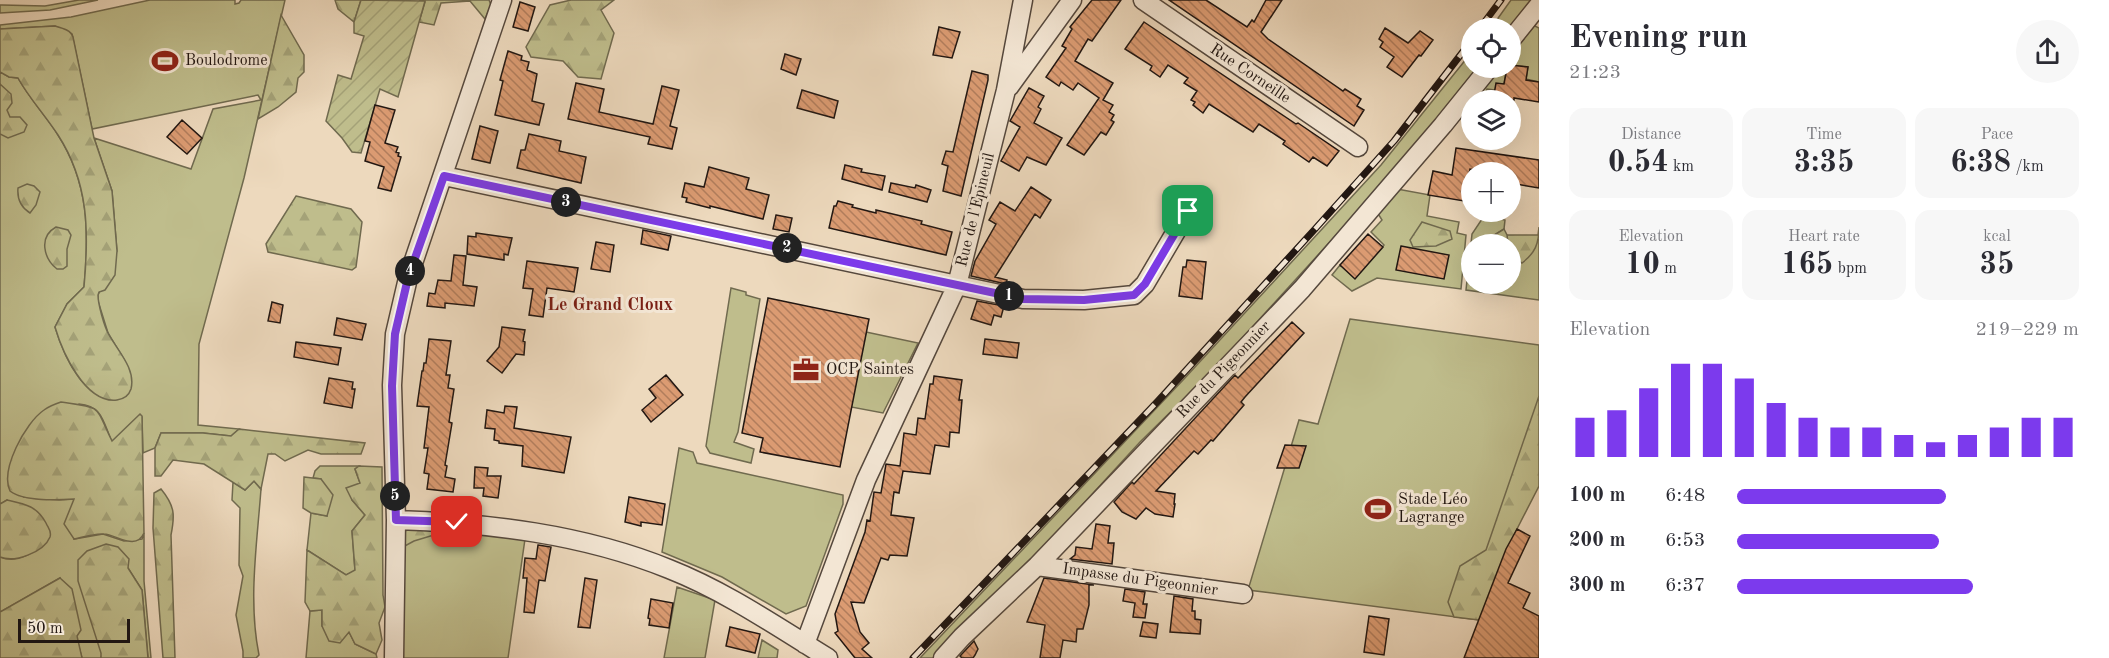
<!DOCTYPE html>
<html lang="en">
<head>
<meta charset="utf-8">
<style>
	:root { --surface:#fff; --page:#f7f7f7; --text:#2b2b33; --muted:#7c7c81; --accent:#7c3aed }
	body { margin:0; font-family:"Old Standard TT",serif; background:var(--page); color:var(--text); height:100vh; display:flex; flex-direction:column; font-size:22px; white-space:nowrap }
	* { box-sizing:border-box; margin:0 }
	p { font-size:20px; color:var(--muted) }
	.icon { flex:none; width:33px; height:33px; fill:none; stroke:currentColor; stroke-width:2; stroke-linecap:round; stroke-linejoin:round }
	.map { position:relative; flex:1; overflow:hidden }
	.side { display:flex; flex-direction:column; background:var(--surface); width:570px }
	.side>* { flex:none }
	.tools { position:absolute; left:1461px; top:18px; display:grid; gap:12px }
	.tools a { display:grid; place-items:center; width:60px; height:60px; border-radius:50%; background:var(--surface); box-shadow:0 6px 24px #0002; font-size:30px }
	.scale { position:absolute; left:18px; bottom:15px; width:112px; box-sizing:border-box; padding-left:6px; border:3px solid #221712; border-top:0; font-size:16px; line-height:21px; white-space:nowrap; color:#221712; -webkit-text-stroke:4px #f3e6d4; paint-order:stroke }
	.pin { position:absolute; display:grid; place-items:center; width:51px; height:51px; color:#fff; margin:-26px; border-radius:12px; box-shadow:0 3px 9px #0006 }
	.km { position:absolute; width:30px; height:30px; margin:-15px; border-radius:50%; background:#222; color:#fff; font-size:16px; line-height:30px; text-align:center }
	.round { display:grid; place-items:center; flex:none; width:63px; height:63px; border-radius:32px; background:var(--page) }
	.headline { display:flex; align-items:center; justify-content:space-between; height:102px; padding:0 30px }
	h1 { font-size:33px; font-weight:800; line-height:45px }
	.stats { display:grid; grid-template-columns:repeat(3,1fr); gap:9px; height:102px; padding:6px 30px }
	.stats div { display:grid; align-content:center; border-radius:15px; background:var(--page); text-align:center }
	.stats b { font-size:30px; font-weight:800 }
	.stats small { font-size:16px; font-weight:400 }
	.stats p { font-size:16px }
	.chart { height:168px; padding:12px 30px }
	.chart p { display:flex; justify-content:space-between }
	.chart svg { width:100%; height:108px; margin-top:6px; stroke:var(--accent); stroke-width:6 }
	ul { padding:0 30px; list-style:none; font-size:20px }
	li { display:grid; grid-template-columns:96px 72px 1fr; align-items:center; height:45px }
	li i { height:15px; border-radius:8px; background:var(--accent) }
	main { display:flex; flex:1; min-height:0 }
	.map>svg:first-child { display:block }
</style>
</head>
<body>
<main>
<div class="map">
<svg width="1539" height="658" viewBox="0 0 1539 658">
	<defs>
		<pattern id="forest-firs" width="22" height="20" patternUnits="userSpaceOnUse" patternTransform="scale(1.5)"><rect width="22" height="20" fill="#bfbd8c"/><path d="M5 1l3.5 6h-7zM16 11l3.5 6h-7z" fill="#a4a278"/></pattern>
		<pattern id="park-crowns" width="20" height="18" patternUnits="userSpaceOnUse" patternTransform="scale(1.5)"><rect width="20" height="18" fill="#bfbd8c"/><path d="M2 6a3 3 0 1 1 6 0M12 15a3 3 0 1 1 6 0" fill="none" stroke="#a4a278"/></pattern>
		<pattern id="garden-furrows" width="10" height="10" patternUnits="userSpaceOnUse" patternTransform="scale(1.5)"><rect width="10" height="10" fill="#bfbd8c"/><path d="M-1 1l2-2M0 10L10 0M9 11l2-2" fill="none" stroke="#a4a278"/></pattern>
		<pattern id="building-back-hatch" width="6" height="6" patternUnits="userSpaceOnUse" patternTransform="scale(1.5)"><rect width="6" height="6" fill="#db9b72"/><path d="M-1 5l2 2M0 0l6 6M5-1l2 2" fill="none" stroke="#b17d5c"/></pattern>
	</defs>
	<rect width="100%" height="100%" fill="#edd9bd"/>
	<filter id="stains"><feTurbulence type="fractalNoise" baseFrequency=".00333" numOctaves="4"/><feColorMatrix values="0 0 0 0 .2 0 0 0 0 .09 0 0 0 0 .02 0 0 0 .5 -.17"/></filter>
	<radialGradient id="worn" r=".72"><stop offset=".6" stop-color="#630" stop-opacity="0"/><stop offset="1" stop-color="#630" stop-opacity=".3"/></radialGradient>
	<path fill="#bfbd8c" stroke="#706a4f" stroke-width="1.5" d="M79,0h19l-48,10 -50,3v-8h2l43,1z
		M150,0h85v4l4,-1 2,-3h44l-41,178 -45,166 -1,81 41,4 -8,7 -28,-3h-42l-6,15 -12,5 -1,-36 -2,-2 -28,27c-9,-20 -9,-36 -33,-38l-55,93 35,3 16,-1 -1,40 29,-5 21,7 18,-2 2,-6v48l7,77h-3l-6,-68 -14,-22 -27,90h-19l-22,-80 -60,34v-55c18,8 37,-6 49,-19l-42,-38 -7,4v-432l9,5 9,1c11,20 27,37 40,57 31,48 31,97 26,152l-17,17 -12,23c9,30 32,83 71,69l-1,-35 -17,-28 -10,-32v-6l19,-44 -5,-60 -18,-53 97,31 22,-60 48,-9 -3,-5 -166,34 -20,-95 -17,-8 -55,3v-4l71,-8z
		M1511,0h23l-24,28h-19z
		M1533,25l6,3v54l-13,-3 2,-12 -17,-2 -1,-12z
		M1471,53l1,15h9l-91,108 -175,192 -75,74 -112,122 -66,61 -28,33h-14l264,-279 197,-214z
		M1499,68h8l-3,16 -9,6 -8,-1 -5,11h-10z
		M1397,189l33,6 -3,21 32,6 -2,11 9,2 -5,54 -84,-11 -25,13 -20,-16 8,-10 15,13 29,-33 -13,-13 11,-12 -5,-8z
		M1484,216l21,4 -1,9 -24,15h-8v40h38l1,-28 28,-17v61l-73,-10 6,-56z
		M731,288l15,4v3l14,4 -22,133 -4,10 20,7 -3,14 -41,-10 -4,-7z
		M1350,319l189,26v116l-60,159 -231,-30 51,-170 19,4z
		M866,332l52,11 -35,70 -32,-6z
		M679,448l14,4 4,11 146,32v9l-37,102 -20,8 -64,-37 -60,-25z
		M320,466h39l-4,3 5,14 -8,17 13,15 -13,16 3,40 -9,4 -39,-25 4,-37 16,3 -6,-37 -8,-1 2,-7z
		M254,481l7,8c-4,55 -13,112 -2,166l-3,3h-13v-7l-7,-36 7,-39 -4,-11 1,-57 -8,-8 1,-18 12,8z
		M415,526l110,13 -17,119h-108l3,-126z
		M677,587l38,13 -10,58h-41z
		M322,610v16l27,6 6,12 21,10 1,4h-71l4,-47z"/>
	<path fill="url(#forest-firs)" stroke="#706a4f" stroke-width="1.5" d="M335,0h26l-7,22 -16,-13z
		M419,0h70l2,5 -6,14 -15,-18 -29,2 -7,22 -15,-3 6,-20z
		M571,0h43l-13,10 13,23 -13,46 -23,-2 -15,-16 -32,-4 -5,-10 24,-42z
		M281,15l23,40v17l-6,6 -2,14 -18,15 -20,12z
		M55,26c7,2 16,4 18,11l21,101 18,53 5,60 -2,24 -10,15 -6,2 -1,3c0,9 6,31 11,40 9,16 27,34 22,54 -2,6 -7,10 -14,11 -32,4 -55,-49 -62,-73l12,-23 17,-17c5,-55 5,-104 -26,-152 -13,-20 -29,-37 -40,-57l-9,-1 -9,-5v-43z
		M0,84l11,10 1,9 -5,7 3,7h10l7,8 -3,7 -16,6 -8,-4z
		M27,184l7,2 6,6 -4,13 -6,8c-10,-6 -13,-14 -12,-25z
		M296,196l55,13 11,13 -6,45 -4,3 -84,-18 -2,-8z
		M1422,222l28,9 2,8 -16,7 -23,1 -3,-7z
		M56,227l12,3 3,5 -4,14v17l-4,3h-6c-13,-10 -19,-32 -1,-42z
		M1539,227c0,17 -4,26 -17,36l-11,-6 -1,-13h-2l-1,-9h31z
		M1539,396v90l-22,43 -38,91 -25,-3 -6,-15 12,-36 26,-16z
		M61,402c42,6 33,2 51,39l28,-27 2,2 2,117c-8,18 -27,2 -40,1 -9,-1 -21,3 -30,5l-10,-15 10,-25c-16,1 -50,3 -64,-8 -10,-21 15,-68 34,-81 5,-4 11,-6 17,-8z
		M239,429l126,14 -4,11h-40l-13,-4 -23,11 -10,-7h-7l-7,35 -7,-8 -9,9 -41,-26 -31,-4 -12,16h-6v-28l6,-15h42l28,3z
		M359,466l23,1 1,128 2,12 -6,16 3,17 -6,14 -21,-10 -6,-12 -9,11 -11,-2 -7,-15v-16l-12,1 -5,-9 2,-52 39,25 9,-5 -3,-39 13,-16 -13,-15 -6,-12 14,-5 -5,-14z
		M304,477l17,2 12,16 -6,21 -16,-3 -8,-5z
		M161,489c14,17 14,26 10,46l4,123h-12l-10,-130 1,-35z
		M7,500c18,4 30,6 39,23 2,5 6,8 4,14 -6,15 -35,26 -50,20v-53z
		M415,526l20,2 -1,7 -20,6 -11,6v-15z
		M106,544l12,3 11,12 -1,9 14,22 6,68h-47v-5l-23,-72v-21l9,-9z
		M60,578l12,11 9,41 -4,6 5,22h-82v-46z
		M762,640l16,10 -1,8h-19z"/>
	<path fill="url(#park-crowns)" stroke="#706a4f" stroke-width="1.5" d="M1504,229l3,6 1,9h-28z"/>
	<path fill="url(#garden-furrows)" stroke="#706a4f" stroke-width="1.5" d="M361,0l64,1 -27,96 -18,-8 -19,64 -9,-1 -10,-14 -16,-17 12,-46 13,4 13,-43 -10,-3v-11z"/>
	<path fill="url(#building-back-hatch)" stroke="#221712" stroke-width="1.5" d="M1092,0h29l-29,41 -4,-2 -13,22 38,22 -10,17 10,5 -4,7 5,3 -3,5 3,2 -8,13 -5,-3 -17,23 -17,-10 32,-47 -21,-15 -5,7 -12,-8 -2,4 -13,-9 20,-29 -4,-2 10,-17 -2,-2z
		M1169,0h37l41,27 5,-7 2,2 12,-22h16l-21,32 7,7 75,52 2,-2 16,10 -4,7 7,4 -10,16z
		M520,2l15,5 -7,24 -15,-4z
		M1144,22l152,102 2,-1 41,28 -12,15 -14,-9 -4,5 -26,-18 2,-3 -26,-17 -6,8 -44,-28 -6,9 -10,-8 2,-3 -4,-2 6,-9 -13,-8 4,-5 -20,-13 -8,12 -10,-7 2,-4 -27,-17z
		M939,27l21,5 -8,26 -19,-3z
		M1385,28l23,15 12,-12 13,9 -12,16 -2,-1 -17,22 -15,-10 7,-10 -14,-10 3,-5 -4,-3z
		M508,51l14,5 -1,4 8,2 -2,8 10,4 -5,27 12,3 -5,21 -44,-10 8,-34 -3,-1z
		M785,54l16,5 -5,16 -15,-6z
		M1510,65l18,2 -2,13 13,2v20l-25,-4v2h-21l3,-17 8,1 3,-16h3z
		M972,71l16,4v5l-27,116 -18,-5 5,-25 -6,-2 4,-13 7,1z
		M576,83l28,6 -5,23 54,12 9,-38 17,4 -9,36 7,2 -5,21 -24,-5 2,-7 -82,-18z
		M1029,88l15,8 -6,11 3,2 -7,14 28,15 -16,27 -19,-8 -8,14 -18,-10 19,-34 -10,-6z
		M802,90l36,11 -4,17 -37,-10z
		M375,105l20,5 -10,33 13,4 -2,5 3,1 -1,3 3,1 -10,34 -13,-3 6,-21 -19,-6 5,-19 -5,-1z
		M182,120l20,18 -15,16 -20,-17z
		M480,126l18,5 -8,32 -18,-4z
		M529,134l32,7 -2,10 27,6 -5,26 -64,-15 4,-18h4z
		M1456,148l83,12v28l-29,-5v-11h-22l-18,-3 -6,32 -36,-6 5,-24 19,4z
		M845,165l17,4 -1,3 24,4 -3,14 -40,-11z
		M709,167l40,11 -3,11 23,6 -6,24 -53,-13v2l-24,-6 1,-4 -5,-1 3,-14 19,4z
		M891,183l24,5 1,-3 15,5 -4,12 -38,-10z
		M1031,187l20,13 -11,18 -5,-4 -40,63 12,3 -1,4 -35,-8 4,-15 21,-37 -7,-4 11,-18 15,9z
		M838,201l15,4 -1,2 24,6v-3l46,11 -1,3 31,8 -6,23 -117,-27 5,-22h2z
		M776,215l16,3 -3,14 -16,-3z
		M643,230l28,6 -3,14 -27,-6z
		M476,233l36,5 -4,17 -4,-1v6l-37,-6 1,-18 8,1z
		M1368,234l15,13 -28,32 -15,-14z
		M596,242l18,3 -4,27 -19,-3z
		M1401,246l48,9 -5,24 -48,-9z
		M454,255l12,1 -3,29 14,2 -3,19 -29,-3v5l-18,-2 2,-13 6,1 3,-14 13,1z
		M1187,260l19,2 -4,37 -23,-3 4,-29h3z
		M527,261l51,7 -4,24 -27,-4 -4,29 -14,-2 4,-26 -10,-1z
		M768,298l101,21 -29,148 -80,-15 3,-14 -21,-5z
		M977,301l27,5 -3,11 -7,-2 -3,10 -20,-6z
		M272,302l11,3 -3,18 -12,-2z
		M337,318l29,6 -4,16 -28,-5z
		M1292,322l12,11 -59,64 -4,5 3,3 -31,36 -2,-1 -13,14 -4,-3 -38,40 19,3 -1,10h1l-2,13 -18,-3 -9,-6 -10,11 -14,-7 -8,-10 18,-20 2,2 101,-109 3,3z
		M502,327l23,3 -2,11 2,1 -1,13 -8,-1 -14,19 -15,-12 12,-14z
		M429,339l22,2 -5,34h4l-2,13 6,1 -5,33 3,1 -7,42 2,1 -2,11 10,2 -2,13 -26,-3 2,-15 -5,-1 4,-25h-4l5,-41 -12,-1 5,-35h1l1,-8h2z
		M985,339l34,4 -2,15 -34,-4z
		M296,342l45,6 -3,17 -44,-8z
		M666,375l17,20 -32,27 -9,-12 14,-12 -7,-9z
		M934,376l28,4 -3,20h3l-3,33 -9,-1 -1,15 -14,-2 -5,29 -27,-3 -4,22 -5,-1 -3,23 23,3 -7,38 -17,-1 -2,5 -7,-2 -17,45 -13,-1 9,30 9,11 -7,6 10,9h-17l-20,-25 3,-2 -3,-17 30,-82 2,-12 3,1 4,-29 7,1 5,-29 14,2 4,-33 12,2 2,-17 7,1 5,-35h3z
		M329,378l24,4 -1,7h3l-3,19 -28,-5z
		M505,406l12,1 -3,21 57,9 -7,36 -42,-7 1,-20 -24,-3v-2l-5,-1 1,-11 -10,-1 2,-18 17,3z
		M1285,445l21,1 -7,22h-22z
		M475,467l13,1 -1,8h14l-3,22 -15,-2 1,-8h-10z
		M629,497l36,7 -3,21 -21,-3v4l-16,-4z
		M1096,524l14,2 -2,17h6l-2,21 -42,-5 5,-4 1,-8 16,2z
		M1517,529l13,7 -22,47 22,10 -7,15 16,8v42h-75l42,-109z
		M538,545l13,2 -6,34 -6,-1 -5,33 -10,-1 3,-34h-4l2,-20 11,1z
		M585,578l12,2 -7,48 -12,-1z
		M1044,578l50,7h-5v20l-6,24h-6l-1,13 -13,-2 -3,18h-20l5,-33 -18,-3z
		M1125,589l20,3 -2,12h4l-2,14 -12,-1 2,-14 -12,-2z
		M1174,596l19,3 -1,12h3v8l6,1 -1,14 -30,-2z
		M651,599l22,4 -4,25 -20,-3 1,-6 -2,-1z
		M1369,616l20,3 -5,36 -20,-3z
		M1143,622l15,2 -2,14 -16,-2z
		M730,627l30,7 -5,19 -29,-7z
		M974,641l4,8 -3,6 -2,3h-11l-2,-2z"/>
	<g fill="none" stroke-linecap="round" stroke-linejoin="round">
		<g stroke="#55483d" stroke-width="21">
			<path id="minor" d="M1143,0l215,147
				M1510,41l29,-36
				M1009,87l63,-87
				M444,176l579,123 61,1 50,-5 11,-11 43,-73
				M396,520c92,3 187,14 273,49 56,22 107,57 159,89
				M1037,566l206,28
				M805,644l61,-164 91,-195 49,-195 17,-90
				M394,658l2,-138 -4,-135 3,-51 13,-56 94,-278
				M943,658l19,-21 75,-71 265,-277 141,-164 46,-57"/>
		</g>
		<use href="#minor" stroke="#f3e6d4" stroke-width="18"/>
		<g stroke="#221712" stroke-width="7">
			<path id="rail" d="M1480,28l21,-28
				M913,658l245,-257 157,-172 79,-88 78,-101"/>
		</g>
		<use href="#rail" stroke="#f3e6d4" stroke-width="4.5" stroke-dasharray="14" stroke-linecap="butt"/>
	</g>
	<g fill="none" stroke-linecap="round" stroke-linejoin="round">
		<g stroke="#fff" stroke-width="12">
			<path id="route" d="M457,522l-61,-2 -4,-134 3,-52 13,-56 36,-102 579,123 61,1 50,-5 11,-11 43,-73"/>
		</g>
		<use href="#route" stroke="#7c3aed" stroke-width="8"/>
	</g>
	<defs>
		<g id="stadium-bare" transform="scale(2.07)"><path d="M0-5a6.5 5 0 1 0 0 10a6.5 5 0 1 0 0-10ZM-3.5-1.8h7v3.6h-7Z" fill="#8f2418" stroke="#f3e6d4" stroke-width="2.5" paint-order="stroke"/></g>
		<g id="office-bare" transform="scale(2.07)"><path d="M-6-3h4V-5.5h4V-3h4V5H-6ZM-1-4.5V-3h2v-1.5ZM-6 0V1H6V0Z" fill="#8f2418" stroke="#f3e6d4" stroke-width="2.5" paint-order="stroke"/></g>
	</defs>
	<g fill-rule="evenodd">
		<use href="#stadium-bare" x="165" y="61"/>
		<use href="#office-bare" x="806" y="370"/>
		<use href="#stadium-bare" x="1378" y="509"/>
	</g>
	<g text-anchor="middle" dominant-baseline="central" stroke-width="6" stroke-linejoin="round" paint-order="stroke">
		<g font-size="16" fill="#221712" stroke="#f3e6d4" text-anchor="start">
			<text x="185" y="61">Boulodrome</text>
			<text x="826" y="370">OCP Saintes</text>
			<text x="1398" y="500">Stade Léo<tspan x="1398" dy="18">Lagrange</tspan></text>
		</g>
		<g font-size="16" fill="#221712" stroke="#f3e6d4">
			<text transform="translate(1250 74) rotate(34)">Rue Corneille</text>
			<text transform="translate(976 210) rotate(-76)">Rue de l'Epineuil</text>
			<text transform="translate(1224 370) rotate(-46)">Rue du Pigeonnier</text>
			<text transform="translate(1140 580) rotate(8)">Impasse du Pigeonnier</text>
		</g>
		<g font-size="18" font-weight="bold" fill="#7a1f14" stroke="#f3e6d4">
			<text x="610" y="305">Le Grand Cloux</text>
		</g>
	</g>
	<rect width="100%" height="100%" filter="url(#stains)"/>
	<rect width="100%" height="100%" fill="url(#worn)"/>
</svg>
<div class="tools">
<a><svg class="icon" aria-label="locate" viewBox="0 0 24 24"><circle cx="12" cy="12" r="6"/><path d="M12 2v4M12 18v4M2 12h4M18 12h4"/></svg></a>
<a><svg class="icon" aria-label="layers" viewBox="0 0 24 24"><path d="M12 4l9 5-9 5-9-5zM3 14l9 5 9-5"/></svg></a>
<a>+</a>
<a>−</a>
</div>
<div class="scale">50 m</div>
<div class="pin" style="left:1188px;top:211px;background:#1e9e55"><svg class="icon" aria-label="arrive" viewBox="0 0 24 24"><path d="M6 21V4h12l-3 4 3 4H6"/></svg></div>
<div class="pin" style="left:457px;top:522px;background:#d93025"><svg class="icon" aria-label="check" viewBox="0 0 24 24"><path d="M5 12l5 5 9-10"/></svg></div>
<b class="km" style="left:1009px;top:296px">1</b>
<b class="km" style="left:787px;top:248px">2</b>
<b class="km" style="left:566px;top:202px">3</b>
<b class="km" style="left:410px;top:271px">4</b>
<b class="km" style="left:395px;top:496px">5</b>
</div>
<section class="side">
<div class="headline"><div><h1>Evening run</h1><p>21:23</p></div><a class="round"><svg class="icon" aria-label="share" viewBox="0 0 24 24"><path d="M12 15V3M7 8l5-5 5 5M5 13v7h14v-7"/></svg></a></div>
<div class="stats">
<div><p>Distance</p><b>0.54<small> km</small></b></div>
<div><p>Time</p><b>3:35</b></div>
<div><p>Pace</p><b>6:38<small> /km</small></b></div>
</div>
<div class="stats">
<div><p>Elevation</p><b>10<small> m</small></b></div>
<div><p>Heart rate</p><b>165<small> bpm</small></b></div>
<div><p>kcal</p><b>35</b></div>
</div>
<div class="chart"><p><span>Elevation</span>219–229 m</p>
<svg viewBox="0 0 160 44" preserveAspectRatio="none"><path d="M5 44V28M15 44V25M25 44V16M35 44V6M45 44V6M55 44V12M65 44V22M75 44V28M85 44V32M95 44V32M105 44V35M115 44V38M125 44V35M135 44V32M145 44V28M155 44V28"/></svg>
</div>
<ul>
<li><b>100 m</b>6:48<i style="width:61%"></i></li>
<li><b>200 m</b>6:53<i style="width:59%"></i></li>
<li><b>300 m</b>6:37<i style="width:69%"></i></li>
</ul>
</section>
</main>
</body>
</html>
